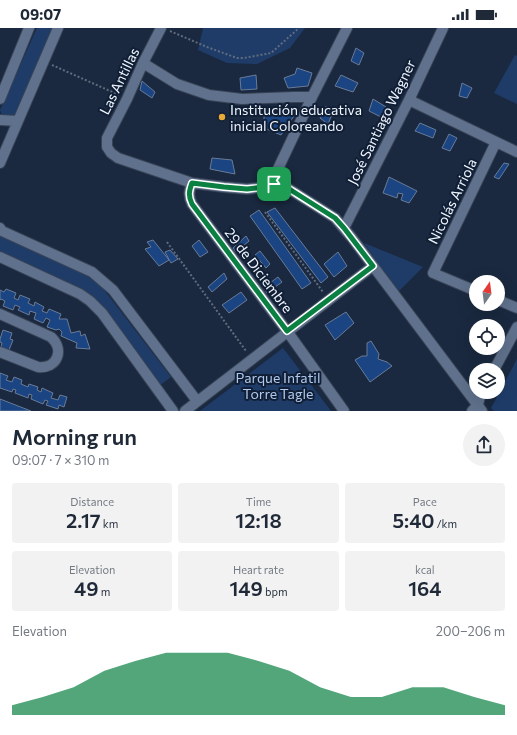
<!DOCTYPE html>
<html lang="en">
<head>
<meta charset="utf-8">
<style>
	:root { --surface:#fff; --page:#f2f2f3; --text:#1f2937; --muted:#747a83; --accent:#0b8043 }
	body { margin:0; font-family:Commissioner,sans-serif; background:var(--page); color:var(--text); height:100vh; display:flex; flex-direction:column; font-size:15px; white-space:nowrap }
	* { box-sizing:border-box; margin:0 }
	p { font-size:13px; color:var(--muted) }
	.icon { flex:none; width:22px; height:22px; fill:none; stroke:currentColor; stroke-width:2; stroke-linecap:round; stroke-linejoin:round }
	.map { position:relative; height:383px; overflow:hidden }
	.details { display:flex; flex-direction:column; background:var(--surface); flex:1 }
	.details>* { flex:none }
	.needle { width:26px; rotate:14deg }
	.tools { position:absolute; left:469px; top:247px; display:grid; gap:8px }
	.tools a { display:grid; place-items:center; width:36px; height:36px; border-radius:50%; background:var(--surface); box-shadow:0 4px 16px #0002; font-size:20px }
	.pin { position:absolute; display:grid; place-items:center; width:34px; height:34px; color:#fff; margin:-17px; border-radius:8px; box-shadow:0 2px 6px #0006 }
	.round { display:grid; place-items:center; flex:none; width:42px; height:42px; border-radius:21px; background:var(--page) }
	.headline { display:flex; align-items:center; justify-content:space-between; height:68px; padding:0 12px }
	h1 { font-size:22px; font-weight:600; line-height:30px }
	.stats { display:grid; grid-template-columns:repeat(3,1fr); gap:6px; height:68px; padding:4px 12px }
	.stats div { display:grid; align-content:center; border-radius:4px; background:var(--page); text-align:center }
	.stats b { font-size:20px; font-weight:600 }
	.stats small { font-size:11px; font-weight:400 }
	.stats p { font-size:11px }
	.chart { height:112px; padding:8px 12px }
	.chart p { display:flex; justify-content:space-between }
	.chart svg { width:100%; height:72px; margin-top:4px; fill:var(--accent); opacity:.7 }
	.status { display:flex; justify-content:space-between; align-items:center; height:28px; padding:0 20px; background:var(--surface); direction:ltr }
	.status svg { height:11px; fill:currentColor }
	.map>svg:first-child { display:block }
</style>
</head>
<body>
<div class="status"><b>09:07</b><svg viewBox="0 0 49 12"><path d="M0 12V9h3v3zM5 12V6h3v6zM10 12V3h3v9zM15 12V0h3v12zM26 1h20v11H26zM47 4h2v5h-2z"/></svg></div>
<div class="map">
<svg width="517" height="383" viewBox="0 0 517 383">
	<rect width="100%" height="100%" fill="#1a293f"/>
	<path fill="#1f3c69" d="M37,0h17l-38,86 -5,2 -9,-1 -2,-5z
		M203,0h102l-15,20 -33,16 -30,-1 -29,-13z
		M515,27l2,1v48l-23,-11z
		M0,207l82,37 20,15 69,90 -12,9 -74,-94 -10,-6 -75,-34z
		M364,215l59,24 -25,25z
		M283,320l48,63h-131z
		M517,331v52h-23l-3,-3z"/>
	<path fill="#1a4482" stroke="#697b96" d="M356,20l8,5 -5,12 -8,-4z
		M297,40l15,5 -4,13 -20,2 -4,-10 11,-4z
		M256,47l1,14 -16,1 -1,-12z
		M341,47l17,8 -5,9 -18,-6z
		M142,53l13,11 -3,6 -12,-8z
		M462,55l10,5 -5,10 -8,-2z
		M373,71l13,8 -5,10 -12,-6z
		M326,78l7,6 -5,12 -8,-6z
		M291,82l3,6 -13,19 -17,-7v-13z
		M420,95l16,7 -3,8 -18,-7z
		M449,106l8,4 -7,13 -8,-3z
		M212,130l20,2 3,14 -25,-5z
		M504,135l5,1 -10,15 -5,-2z
		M389,149l28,14 -8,12 -8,-3 2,-6 -5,-1 -1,5 -14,-5z
		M275,180l53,69 -7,6 -54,-71z
		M259,182l52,73 -9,6 -52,-73z
		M246,208l3,5 -13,11 -3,-4z
		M153,212l16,20 -10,6 -14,-17 6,-2 -4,-5z
		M199,212l9,12 -8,5 -8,-11z
		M170,222l8,9 -7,4 -6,-11z
		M260,223l10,13 -4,4 -11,-13z
		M338,224l9,14 -13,11 -10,-13z
		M224,245l3,6 -15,13 -4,-5z
		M278,249l4,5 -15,11 -4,-7 2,-1 -1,-1 3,-2 3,1z
		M6,261l10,4 -2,5 4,2 2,-5 10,4 -2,4 6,3 1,-4 9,5 -2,4 5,2 2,-4 12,5 -2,5h8l4,14 9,-2 1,5 4,-2 5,15 -14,-1 1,-5 -16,-7 1,-4 -3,-3 -3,1 -9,-3 3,-7 -4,-2 -3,5 -9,-4 2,-6 -6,-2 -1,4 -11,-5 2,-3 -5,-2 -2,5 -10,-4 2,-5 -4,-2 -1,1v-10l4,2z
		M241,264l6,8 -18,13 -7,-8z
		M346,284l8,11 -19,17 -10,-15z
		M3,302l9,3 -2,6 3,1 -4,10 -8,-3 1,-4 -2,-1v-3z
		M371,313l8,13 -1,5 9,3 5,4 -22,16 -15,-22 7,-4h5v-13z
		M0,345l8,3 -2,4 6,2 2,-5 8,3 -1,4 7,3 1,-3 9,3 -1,3 4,2 1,-4 11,5 -2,5 7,2 2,-5 7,2 -3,10 -5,-2 -1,4 -12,-4 2,-4 -3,-1 -2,4 -12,-5 1,-4 -3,-1 -1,4 -13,-5 1,-3 -3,-1 -1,3 -12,-4z
		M0,371l31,12h-31z"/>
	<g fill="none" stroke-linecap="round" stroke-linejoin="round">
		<g stroke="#384355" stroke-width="12">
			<path id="street" d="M161,0l-18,35 -16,36 -20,39v9l4,6 7,5 74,25 32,4 23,2 17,-2 10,-4 12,4 49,31 17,20 130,173
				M143,35l34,21 32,11 33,4 52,-2h18
				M409,72l108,52
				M192,155c-3,8 -4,13 0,21l95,127 57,80
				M274,155l2,-10 36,-76 35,-69
				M344,200l65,-128 34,-72
				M476,263l-43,-18 63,-131
				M498,272l19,8
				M0,286l51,23c14,13 6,32 -13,30l-38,-15
				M494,342l23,-43
				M185,383l188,-145
				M472,383l6,-6 3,-13"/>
		</g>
		<g stroke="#384355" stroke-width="12">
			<path id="secondary" d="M0,71l29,-71
				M0,92l18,1
				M0,135l58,-135
				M0,200l2,3 90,41 21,18 84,111
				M0,229l80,37 10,7 12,12 71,98"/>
		</g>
		<path stroke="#606c7e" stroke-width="2" stroke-dasharray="2 2" stroke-linecap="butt" d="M170,3l37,16 30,11h7l27,-5 28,-25
			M52,37l67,30
			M265,184l58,80
			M167,214l79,109"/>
		<use href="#street" stroke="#5f718c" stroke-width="10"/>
		<use href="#secondary" stroke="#5f718c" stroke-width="10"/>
	</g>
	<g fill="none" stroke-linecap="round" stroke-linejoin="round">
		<g stroke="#fff" stroke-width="8">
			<path id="route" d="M192,155l32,4 23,2 17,-2 10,-3 12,3 49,31 9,10 29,38 -86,65 -95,-127c-4,-8 -3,-13 0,-21z"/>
		</g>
		<use href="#route" stroke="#0b8043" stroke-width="5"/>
	</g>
	<circle fill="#e9ab38" stroke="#101f35" stroke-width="1.5" cx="222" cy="89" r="4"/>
	<g text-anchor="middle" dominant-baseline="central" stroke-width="4" stroke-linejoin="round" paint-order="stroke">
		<g font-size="14" fill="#eff5ff" stroke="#101f35">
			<text transform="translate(119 53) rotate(-64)">Las Antillas</text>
			<text transform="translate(381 94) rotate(-64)">José Santiago Wagner</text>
			<text transform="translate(452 173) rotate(-64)">Nicolás Arriola</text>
			<text transform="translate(259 242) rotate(53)">29 de Diciembre</text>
		</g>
		<g font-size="14" fill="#eff5ff" stroke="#101f35" text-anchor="start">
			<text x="230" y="81">Institución educativa<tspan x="230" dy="16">inicial Coloreando</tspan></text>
		</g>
		<g font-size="14" fill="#b0c8ed" stroke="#101f35">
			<text x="278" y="349">Parque Infatil<tspan x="278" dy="16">Torre Tagle</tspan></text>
		</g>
	</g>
</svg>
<div class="tools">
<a><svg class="needle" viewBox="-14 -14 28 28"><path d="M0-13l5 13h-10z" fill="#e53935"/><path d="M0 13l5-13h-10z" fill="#747a83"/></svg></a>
<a><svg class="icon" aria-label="locate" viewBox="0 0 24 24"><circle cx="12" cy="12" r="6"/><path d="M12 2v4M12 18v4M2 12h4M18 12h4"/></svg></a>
<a><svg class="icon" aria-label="layers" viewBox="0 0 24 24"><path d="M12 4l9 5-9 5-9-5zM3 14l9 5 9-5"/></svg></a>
</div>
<div class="pin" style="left:274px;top:156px;background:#1e9e55"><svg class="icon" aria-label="arrive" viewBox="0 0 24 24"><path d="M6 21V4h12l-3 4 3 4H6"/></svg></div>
</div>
<section class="details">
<div class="headline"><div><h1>Morning run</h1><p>09:07 · 7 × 310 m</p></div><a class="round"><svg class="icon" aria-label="share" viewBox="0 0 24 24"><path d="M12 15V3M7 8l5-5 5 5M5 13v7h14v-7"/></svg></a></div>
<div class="stats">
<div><p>Distance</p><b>2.17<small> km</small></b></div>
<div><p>Time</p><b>12:18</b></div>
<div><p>Pace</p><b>5:40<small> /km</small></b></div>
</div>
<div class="stats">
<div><p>Elevation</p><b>49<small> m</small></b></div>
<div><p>Heart rate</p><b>149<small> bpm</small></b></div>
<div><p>kcal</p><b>164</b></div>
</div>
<div class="chart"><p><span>Elevation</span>200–206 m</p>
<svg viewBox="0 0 160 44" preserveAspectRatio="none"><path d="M0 44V38L10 33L20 27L30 17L40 11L50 6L60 6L70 6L80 11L90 17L100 27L110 33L120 33L130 27L140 27L150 33L160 38V44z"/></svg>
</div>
</section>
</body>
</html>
